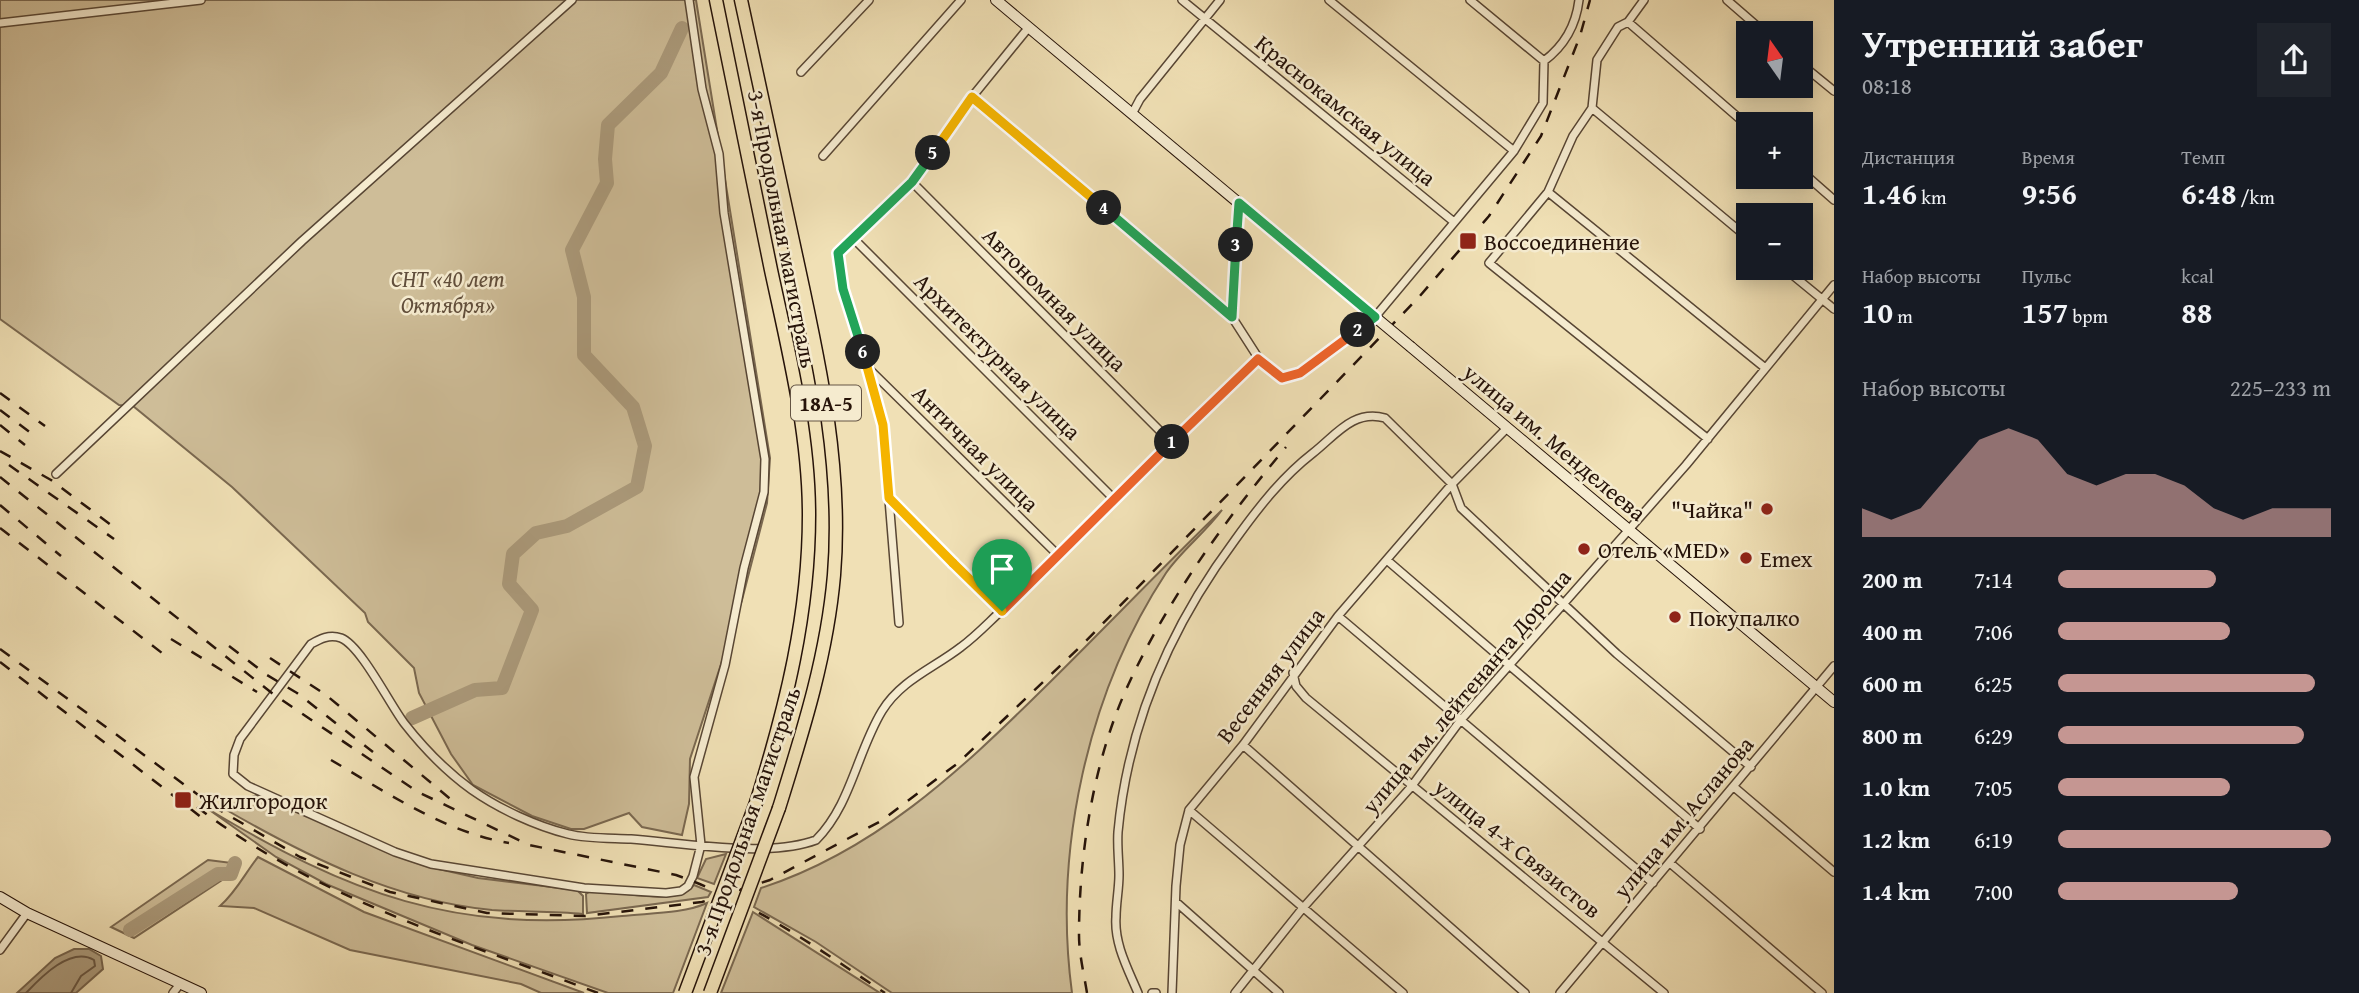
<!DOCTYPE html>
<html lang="ru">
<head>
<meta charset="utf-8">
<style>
	:root { --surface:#171b24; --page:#20242c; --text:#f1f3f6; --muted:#9ea1a6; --accent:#c59692 }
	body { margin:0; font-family:"Gentium Book Plus",serif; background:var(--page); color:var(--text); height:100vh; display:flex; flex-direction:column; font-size:26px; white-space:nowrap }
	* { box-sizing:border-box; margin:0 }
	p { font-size:23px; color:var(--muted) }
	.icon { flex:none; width:38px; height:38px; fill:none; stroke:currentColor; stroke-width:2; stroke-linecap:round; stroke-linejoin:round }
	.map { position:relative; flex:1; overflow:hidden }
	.drawer { display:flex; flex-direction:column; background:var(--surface); width:525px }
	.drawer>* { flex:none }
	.needle { width:46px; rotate:346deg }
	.controls { position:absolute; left:1736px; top:21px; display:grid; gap:14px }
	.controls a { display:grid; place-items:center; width:77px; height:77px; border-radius:0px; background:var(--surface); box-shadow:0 4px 18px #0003; font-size:35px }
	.pin { position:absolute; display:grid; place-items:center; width:60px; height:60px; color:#fff; margin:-72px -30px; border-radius:50% 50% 50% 0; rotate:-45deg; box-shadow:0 0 7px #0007 }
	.pin .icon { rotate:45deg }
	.km { position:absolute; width:35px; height:35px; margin:-18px; border-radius:50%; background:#222; color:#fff; font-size:19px; line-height:35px; text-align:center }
	.round { display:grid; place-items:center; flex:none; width:74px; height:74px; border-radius:0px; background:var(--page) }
	.head { display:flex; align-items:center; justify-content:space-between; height:119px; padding:0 28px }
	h1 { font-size:38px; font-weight:800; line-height:52px }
	.metrics { display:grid; grid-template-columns:repeat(3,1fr); gap:10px; height:119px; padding:7px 28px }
	.metrics div { display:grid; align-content:center }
	.metrics b { font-size:30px; font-weight:800 }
	.metrics small { font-size:19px; font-weight:400 }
	.metrics p { font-size:19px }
	.chart { height:196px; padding:14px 28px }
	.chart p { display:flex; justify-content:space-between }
	.chart svg { width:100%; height:126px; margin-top:7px; fill:var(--accent); opacity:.7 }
	ul { padding:0 28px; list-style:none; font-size:23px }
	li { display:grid; grid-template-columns:112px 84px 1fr; align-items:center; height:52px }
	li i { height:18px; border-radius:9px; background:var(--accent) }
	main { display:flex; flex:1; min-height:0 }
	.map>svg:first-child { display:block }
</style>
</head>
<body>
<main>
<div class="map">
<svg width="1834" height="993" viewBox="0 0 1834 993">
	<rect width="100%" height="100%" fill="#f0e0b5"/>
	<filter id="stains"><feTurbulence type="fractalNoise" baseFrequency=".00286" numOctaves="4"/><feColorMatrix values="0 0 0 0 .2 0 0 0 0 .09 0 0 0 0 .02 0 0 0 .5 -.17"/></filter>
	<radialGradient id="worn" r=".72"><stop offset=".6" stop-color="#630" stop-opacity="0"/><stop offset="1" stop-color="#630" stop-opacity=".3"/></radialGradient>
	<path fill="#cebd98" stroke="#7a6850" stroke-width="2" d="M0,0h696l74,458 -3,45 -25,97 -52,159 -1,45 -7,31 -40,-8 -13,-14 -45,16h-13l-39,-13 -59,-31 -22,-31 -32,-61 -5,-25 -46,-46 -3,-9 -133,-126 -99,-81 -14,-1 -119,-86z
		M1222,510c-17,23 -40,40 -56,63 -79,120 -113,279 -94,420h-180l-76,-51 -62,-35 7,-19c112,-36 198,-116 280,-197 61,-60 120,-122 181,-181z
		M257,795l173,72 48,11 99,12 6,6v18c-30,-3 -61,-2 -91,-4 -97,-9 -186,-54 -269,-102z
		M208,809c142,85 246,125 414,107 26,-3 61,-2 85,-13l-34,90h-65l-136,-48 -146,-61 -50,-27z
		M726,854l-12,30 -17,-6 9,-19z
		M258,857l106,55 220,81h-43l-20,-9 -171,-34 -96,-42 -34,-2c17,-15 25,-33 38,-49z
		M208,860l24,3 -7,15 -91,60 -23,-11z
		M694,885l17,7 -3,5 -121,16 -1,-19 3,-2c28,-4 87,17 105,-7z
		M753,912l127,81h-159z"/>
	<path fill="#ab9a7b" stroke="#76644d" stroke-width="2" d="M74,949h15l12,7 2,13 -27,24h-59l38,-35z"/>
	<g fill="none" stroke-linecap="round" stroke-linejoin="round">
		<path stroke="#685642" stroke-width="2" d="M26,993c15,-16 45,-47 68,-33l1,6 -14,10 -10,17"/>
		<path stroke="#ab9a7b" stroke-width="14" d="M412,718l63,-28 27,-2 30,-78 -23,-26 4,-30 23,-21 31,-7 70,-39 8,-41 -12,-39 -49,-52v-58l-12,-47 35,-67 -2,-24 3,-34 53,-52 21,-45
			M130,930l88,-56h13l4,-11"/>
		<g stroke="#584634" stroke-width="10">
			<path id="street" d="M689,0l13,89 17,65 5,59 41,246 -1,33 -20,76 -19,97 -31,112 7,68 -8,31 -5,10 -7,5 -15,2 -82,-5 -153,-24 -36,-12 -147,-66 -15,-12 1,-19 6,-16 71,-95c9,-5 18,-10 30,-6 20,8 48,65 63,85 18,23 43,49 68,67 27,19 64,36 96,44 20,5 43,4 63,5 52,4 137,19 185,1 35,-35 41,-88 66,-129 19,-31 52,-43 79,-64 15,-11 27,-24 40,-36l258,-252
				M1182,0l272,222
				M1329,0l185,151
				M1470,0l74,61
				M1644,0l-16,22 -10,5 -21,33 -5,48 -19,28 -25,56 -59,71 219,176
				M1727,0l38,33
				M1628,22l120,104
				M0,23l201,-23
				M1544,61c20,-15 32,-36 35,-61
				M1801,64l33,27
				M801,72l68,-72
				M972,97l260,220 27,42 23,19 18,-5 75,-56 139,-166 29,-48 1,-42
				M1592,108l156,130
				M1132,114l8,-15 80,-99
				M823,156l138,-156
				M1801,171l33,29
				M912,182l260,261
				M1548,192l216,175
				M855,240l259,259
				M1784,268l50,41
				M1232,317l7,-114
				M867,367l192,189
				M56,474l246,-233 270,-241
				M889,498l112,113
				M1388,561l312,268
				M1338,616l315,267
				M899,623l-16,-198 -40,-136 -5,-36 74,-71 60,-85 57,-70
				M1293,673l3,13 10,12 358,295
				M1243,745l282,248
				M1734,787l100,85
				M1189,810l214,183
				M1670,863l152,130
				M1176,902l103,91
				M0,950l27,-37
				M173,993l7,-9
				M1138,993c-10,-24 -24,-49 -22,-76 0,-14 3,-28 3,-42 0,-14 -2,-29 -1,-43 10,-108 53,-206 117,-292 23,-32 47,-63 78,-87 22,-17 40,-44 72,-35l67,66 9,24 156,146 134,113
				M1152,993h4
				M1172,993l4,-107 4,-41 9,-35 54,-65 95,-129 114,-132 55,-56
				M1235,993l67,-84 109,-122 49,-66 226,-256 148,-180
				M1560,993l274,-327"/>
		</g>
		<g stroke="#261309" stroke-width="12">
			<path id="secondary" d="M996,0l379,317
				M1411,347l423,355
				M0,897l27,16 174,80"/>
		</g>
		<g stroke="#261309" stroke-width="15">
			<path id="highway" d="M716,0c18,90 36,180 55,270 17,79 38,163 38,245 0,99 -23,191 -52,285
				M741,0c18,85 36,170 55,255 23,106 47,211 38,320 -7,81 -31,156 -55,233"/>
		</g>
		<use href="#street" stroke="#f5ebcf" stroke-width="7"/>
		<use href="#secondary" stroke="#f5ebcf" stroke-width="10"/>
		<use href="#highway" stroke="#f0e0b5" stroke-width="12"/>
		<path stroke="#261309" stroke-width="2.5" stroke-dasharray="12 12" stroke-linecap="butt" d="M0,393l45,33
			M0,410l35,26
			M0,425l25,20
			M0,451l51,29 68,51
			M9,465l105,74
			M0,477l273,217 145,98 111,53 147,30c77,27 141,73 209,118
			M0,505l61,51
			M0,528l162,125
			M171,639l86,53
			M229,646l38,29 30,18 76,59
			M0,649l216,159 84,49 90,35 97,21 98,3 117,-14 68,-22 111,-59 77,-58 125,-119 336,-347 70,-81 52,-80 39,-100 10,-36
			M270,658l56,37 128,107
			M0,662l201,155
			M331,760c55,32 113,72 178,83
			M197,807c119,91 262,133 401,186
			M1087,993c-3,-19 -8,-39 -8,-58 0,-83 15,-178 51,-254 40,-85 96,-162 156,-234"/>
		<g stroke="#261309" stroke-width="12" stroke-linecap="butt">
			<path id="secondary-bridge" d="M1375,317l36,30"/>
		</g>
		<g stroke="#261309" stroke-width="15" stroke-linecap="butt">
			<path id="highway-bridge" d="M685,993l72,-193
				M710,993l69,-185"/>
		</g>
		<use href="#secondary-bridge" stroke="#f5ebcf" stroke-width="10"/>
		<use href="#highway-bridge" stroke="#f0e0b5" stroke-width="12"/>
	</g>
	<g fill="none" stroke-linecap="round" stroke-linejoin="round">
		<g stroke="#fff" stroke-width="14">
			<path id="split-1" d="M1002,611l170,-169"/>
		</g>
		<g stroke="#fff" stroke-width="14">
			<path id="split-2" d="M1172,442l86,-83 24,19 18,-5 58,-43"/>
		</g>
		<g stroke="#fff" stroke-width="14">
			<path id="split-3" d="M1236,245l3,-42 136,114 -17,13"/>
		</g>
		<g stroke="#fff" stroke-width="14">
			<path id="split-4" d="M1104,208l128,109 4,-72"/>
		</g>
		<g stroke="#fff" stroke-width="14">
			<path id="split-5" d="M933,153l39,-56 132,111"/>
		</g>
		<g stroke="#fff" stroke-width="14">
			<path id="split-6" d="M863,352l-20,-63 -5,-36 74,-71 21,-29"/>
		</g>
		<g stroke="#fff" stroke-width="14">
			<path id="split-7" d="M863,352l20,73 6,73 64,65"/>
		</g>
		<g stroke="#fff" stroke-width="14">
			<path id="split-8" d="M953,563l49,48"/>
		</g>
		<use href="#split-1" stroke="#f0652b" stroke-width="9"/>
		<use href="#split-2" stroke="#f0652b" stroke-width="9"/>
		<use href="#split-3" stroke="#22a559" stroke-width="9"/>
		<use href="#split-4" stroke="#22a559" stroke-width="9"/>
		<use href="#split-5" stroke="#f5b400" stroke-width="9"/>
		<use href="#split-6" stroke="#22a559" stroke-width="9"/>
		<use href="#split-7" stroke="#f5b400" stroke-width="9"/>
		<use href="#split-8" stroke="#f5b400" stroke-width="9"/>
	</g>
	<g fill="#8f2418" stroke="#f5ebcf" stroke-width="2.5">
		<rect x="1459" y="232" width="18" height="18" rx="3.5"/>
		<circle cx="1767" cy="509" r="7"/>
		<circle cx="1584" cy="549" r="7"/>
		<circle cx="1746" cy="558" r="7"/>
		<circle cx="1675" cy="617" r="7"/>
		<rect x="174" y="791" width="18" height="18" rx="3.5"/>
	</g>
	<g text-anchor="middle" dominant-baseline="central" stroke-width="5" stroke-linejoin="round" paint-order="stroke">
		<rect fill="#f5ebcf" stroke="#645444" stroke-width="2" x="791" y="385.5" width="70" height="35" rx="5"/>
		<g font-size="21" font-weight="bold" fill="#261309">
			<text x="826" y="403">18А-5</text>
		</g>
		<g font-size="23" fill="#261309" stroke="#f5ebcf">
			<text transform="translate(1346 110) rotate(39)">Краснокамская улица</text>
			<text transform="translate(783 229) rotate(79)">3-я Продольная магистраль</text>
			<text transform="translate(1055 299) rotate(45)">Автономная улица</text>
			<text transform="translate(998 356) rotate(45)">Архитектурная улица</text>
			<text transform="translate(1555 442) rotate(40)">улица им. Менделеева</text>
			<text transform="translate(976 448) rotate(45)">Античная улица</text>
			<text transform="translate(1270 675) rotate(-53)">Весенняя улица</text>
			<text transform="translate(1466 691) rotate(-50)">улица им. лейтенанта Дороша</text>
			<text transform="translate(1683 817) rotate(-50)">улица им. Асланова</text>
			<text transform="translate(747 821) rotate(-71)">3-я Продольная магистраль</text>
			<text transform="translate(1518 848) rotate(39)">улица 4-х Связистов</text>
		</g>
		<g font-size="23" fill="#261309" stroke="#f5ebcf" text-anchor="start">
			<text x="1484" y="241">Воссоединение</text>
			<text x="1753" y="509" text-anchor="end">"Чайка"</text>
			<text x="1598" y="549">Отель «MED»</text>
			<text x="1760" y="558">Emex</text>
			<text x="1689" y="617">Покупалко</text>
			<text x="199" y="800">Жилгородок</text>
		</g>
		<g font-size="23" font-style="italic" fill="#614e3b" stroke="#f5ebcf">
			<text x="448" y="278">СНТ «40 лет<tspan x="448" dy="26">Октября»</tspan></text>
		</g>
	</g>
	<rect width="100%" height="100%" filter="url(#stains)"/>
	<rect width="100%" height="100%" fill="url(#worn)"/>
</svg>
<div class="controls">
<a><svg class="needle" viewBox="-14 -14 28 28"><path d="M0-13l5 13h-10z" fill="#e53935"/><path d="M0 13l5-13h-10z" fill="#9ea1a6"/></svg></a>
<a>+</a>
<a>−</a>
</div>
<div class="pin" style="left:1002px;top:611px;background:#1e9e55"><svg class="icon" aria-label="arrive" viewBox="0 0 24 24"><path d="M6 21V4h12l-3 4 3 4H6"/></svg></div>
<b class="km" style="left:1172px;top:442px">1</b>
<b class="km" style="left:1358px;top:330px">2</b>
<b class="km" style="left:1236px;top:245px">3</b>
<b class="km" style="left:1104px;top:208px">4</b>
<b class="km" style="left:933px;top:153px">5</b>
<b class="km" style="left:863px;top:352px">6</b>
</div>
<section class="drawer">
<div class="head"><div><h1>Утренний забег</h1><p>08:18</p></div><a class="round"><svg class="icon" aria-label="share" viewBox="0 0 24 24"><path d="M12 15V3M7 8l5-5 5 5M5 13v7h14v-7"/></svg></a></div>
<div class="metrics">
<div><p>Дистанция</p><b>1.46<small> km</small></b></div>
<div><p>Время</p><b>9:56</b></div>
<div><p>Темп</p><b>6:48<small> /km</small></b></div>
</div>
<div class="metrics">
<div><p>Набор высоты</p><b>10<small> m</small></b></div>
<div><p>Пульс</p><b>157<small> bpm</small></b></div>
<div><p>kcal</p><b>88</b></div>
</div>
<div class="chart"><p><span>Набор высоты</span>225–233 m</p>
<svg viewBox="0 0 160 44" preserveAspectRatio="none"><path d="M0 44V34L10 38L20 34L30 22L40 10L50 6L60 10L70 22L80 26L90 22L100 22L110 26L120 34L130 38L140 34L150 34L160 34V44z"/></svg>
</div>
<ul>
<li><b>200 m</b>7:14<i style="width:58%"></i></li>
<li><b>400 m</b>7:06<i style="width:63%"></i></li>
<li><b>600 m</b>6:25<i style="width:94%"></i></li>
<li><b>800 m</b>6:29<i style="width:90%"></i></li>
<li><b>1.0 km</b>7:05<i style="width:63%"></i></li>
<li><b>1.2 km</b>6:19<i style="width:100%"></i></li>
<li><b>1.4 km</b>7:00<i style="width:66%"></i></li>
</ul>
</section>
</main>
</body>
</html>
